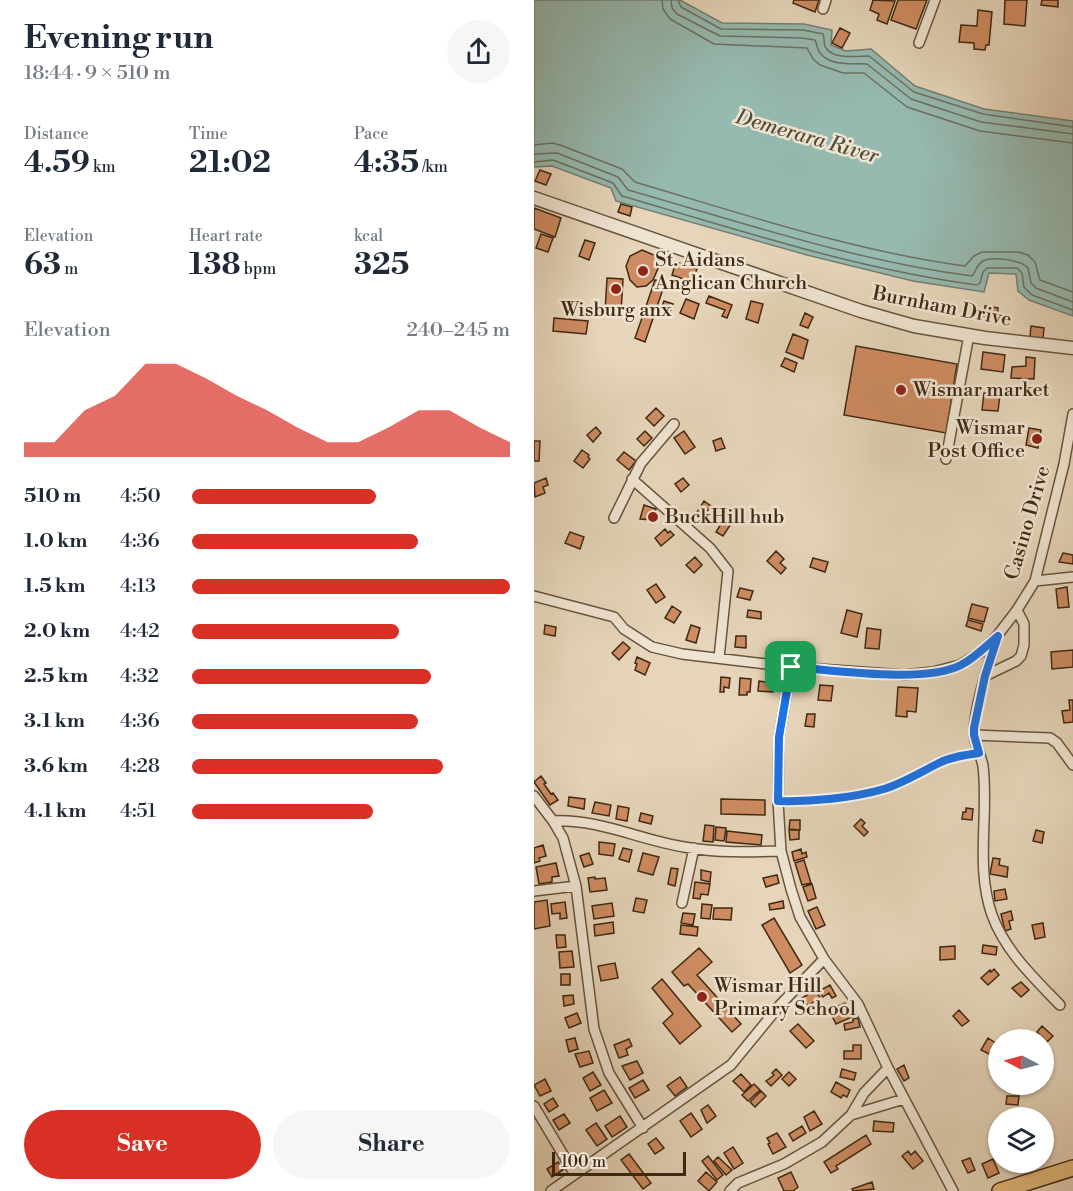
<!DOCTYPE html>
<html lang="en">
<head>
<meta charset="utf-8">
<style>
	:root { --surface:#fff; --page:#f6f6f7; --text:#1f2937; --muted:#747a83; --accent:#d93025 }
	body { margin:0; font-family:"Libre Bodoni",serif; background:var(--page); color:var(--text); height:100vh; display:flex; flex-direction:column; font-size:22px; white-space:nowrap }
	* { box-sizing:border-box; margin:0 }
	p { font-size:20px; color:var(--muted) }
	.icon { flex:none; width:33px; height:33px; fill:none; stroke:currentColor; stroke-width:2; stroke-linecap:round; stroke-linejoin:round }
	.map { position:relative; flex:1; overflow:hidden }
	.details { display:flex; flex-direction:column; background:var(--surface); width:534px }
	.details>* { flex:none }
	.needle { width:39px; rotate:276deg }
	.buttons { position:absolute; left:454px; top:1029px; display:grid; gap:12px }
	.buttons a { display:grid; place-items:center; width:66px; height:66px; border-radius:50%; background:var(--surface); box-shadow:0 2px 4px #0004; font-size:30px }
	.scale { position:absolute; left:18px; bottom:15px; width:134px; box-sizing:border-box; padding-left:6px; border:3px solid #3e2912; border-top:0; font-size:16px; line-height:21px; white-space:nowrap; color:#3e2912; -webkit-text-stroke:4px #efe4d2; paint-order:stroke }
	.pin { position:absolute; display:grid; place-items:center; width:51px; height:51px; color:#fff; margin:-26px; border-radius:12px; box-shadow:0 3px 9px #0006 }
	.round { display:grid; place-items:center; flex:none; width:63px; height:63px; border-radius:32px; background:var(--page) }
	.headline { display:flex; align-items:center; justify-content:space-between; height:102px; padding:0 24px }
	h1 { font-size:33px; font-weight:700; line-height:45px }
	.figures { display:grid; grid-template-columns:repeat(3,1fr); gap:9px; height:102px; padding:6px 24px }
	.figures div { display:grid; align-content:center }
	.figures b { font-size:30px; font-weight:700 }
	.figures small { font-size:16px; font-weight:400 }
	.figures p { font-size:16px }
	.chart { height:168px; padding:12px 24px }
	.chart p { display:flex; justify-content:space-between }
	.chart svg { width:100%; height:108px; margin-top:6px; fill:var(--accent); opacity:.7 }
	.cta { display:flex; gap:12px; margin-top:auto; padding:12px 24px }
	.cta a { flex:1; height:69px; border-radius:36px; background:var(--accent); color:#fff; font-size:24px; font-weight:700; line-height:69px; text-align:center }
	.cta a+a { background:var(--page); color:var(--text) }
	ul { padding:0 24px; list-style:none; font-size:20px }
	li { display:grid; grid-template-columns:96px 72px 1fr; align-items:center; height:45px }
	li i { height:15px; border-radius:8px; background:var(--accent) }
	main { display:flex; flex:1; min-height:0 }
	.map>svg:first-child { display:block }
</style>
</head>
<body>
<main>
<section class="details">
<div class="headline"><div><h1>Evening run</h1><p>18:44 · 9 × 510 m</p></div><a class="round"><svg class="icon" aria-label="share" viewBox="0 0 24 24"><path d="M12 15V3M7 8l5-5 5 5M5 13v7h14v-7"/></svg></a></div>
<div class="figures">
<div><p>Distance</p><b>4.59<small> km</small></b></div>
<div><p>Time</p><b>21:02</b></div>
<div><p>Pace</p><b>4:35<small> /km</small></b></div>
</div>
<div class="figures">
<div><p>Elevation</p><b>63<small> m</small></b></div>
<div><p>Heart rate</p><b>138<small> bpm</small></b></div>
<div><p>kcal</p><b>325</b></div>
</div>
<div class="chart"><p><span>Elevation</span>240–245 m</p>
<svg viewBox="0 0 160 44" preserveAspectRatio="none"><path d="M0 44V38L10 38L20 25L30 19L40 6L50 6L60 12L70 19L80 25L90 32L100 38L110 38L120 32L130 25L140 25L150 32L160 38V44z"/></svg>
</div>
<ul>
<li><b>510 m</b>4:50<i style="width:58%"></i></li>
<li><b>1.0 km</b>4:36<i style="width:71%"></i></li>
<li><b>1.5 km</b>4:13<i style="width:100%"></i></li>
<li><b>2.0 km</b>4:42<i style="width:65%"></i></li>
<li><b>2.5 km</b>4:32<i style="width:75%"></i></li>
<li><b>3.1 km</b>4:36<i style="width:71%"></i></li>
<li><b>3.6 km</b>4:28<i style="width:79%"></i></li>
<li><b>4.1 km</b>4:51<i style="width:57%"></i></li>
</ul>
<div class="cta"><a>Save</a><a>Share</a></div>
</section>
<div class="map">
<svg width="539" height="1191" viewBox="0 0 539 1191">
	<rect width="100%" height="100%" fill="#e6d5ba"/>
	<filter id="stains"><feTurbulence type="fractalNoise" baseFrequency=".00333" numOctaves="4"/><feColorMatrix values="0 0 0 0 .2 0 0 0 0 .09 0 0 0 0 .02 0 0 0 .5 -.17"/></filter>
	<radialGradient id="worn" r=".72"><stop offset=".6" stop-color="#630" stop-opacity="0"/><stop offset="1" stop-color="#630" stop-opacity=".3"/></radialGradient>
	<path fill="#96b9b0" stroke="#737f71" stroke-width="1.5" d="M0,0h146l42,23 82,1 28,6 -1,15 15,6 25,-2 44,37 69,23 89,12v195l-44,-16 -11,-9 -2,-17 -27,-1 -5,19 -71,-11 -106,-26 -191,-54 -5,-13 -59,-22 -18,1z"/>
	<g fill="none" stroke-linecap="round" stroke-linejoin="round">
		<path stroke="#6a7161" stroke-width="1.5" d="M128,0l1,9 7,10 44,25 93,4 6,11 7,6 23,8h21l43,34 73,24 93,12
			M137,0l1,8 5,6 43,22 82,2 13,2c2,4 2,9 5,13 11,14 32,10 47,11l44,35 70,23 92,12
			M144,0l3,7 40,22 82,1 20,4c2,4 0,11 3,14 8,12 32,8 43,8l45,36 69,22 90,13
			M0,145l18,-2 8,2 62,24 13,13c108,32 218,69 330,84l9,-10 8,-4h37l9,3 7,7 5,18 33,12
			M0,154l23,-1 61,24 10,13c113,32 227,71 344,86 4,-4 4,-11 11,-15 10,-5 38,-1 45,7l3,15 5,5 37,14
			M0,162l19,-2 60,23 9,13c117,34 234,73 355,89l3,-2 3,-11 4,-4h30l5,5 2,14 8,8 41,15"/>
	</g>
	<path fill="#cf8c62" stroke="#3e2912" stroke-width="1.5" d="M260,0h25l-4,12 -22,-9z
		M339,0l22,1 -8,23 -10,-4 2,-6 -9,-4z
		M364,0h29l-11,29 -25,-9z
		M471,0h22l-2,26 -21,-2z
		M508,0h16v7l-17,-2z
		M444,10l14,2 -3,33h-3l-1,5 -11,-1v-6l-15,-1 2,-17 16,1z
		M306,28l10,5 -8,15 -10,-5z
		M6,170l11,4 -5,11 -11,-4z
		M87,204l11,3 -2,9 -12,-4z
		M0,208l27,10 -6,19 -21,-8z
		M7,234l12,4 -5,14 -12,-4z
		M51,240l10,3 -6,17 -10,-4z
		M108,250l12,5 5,11 -6,14 -7,6 -9,1 -7,-7 -4,-14 4,-10z
		M142,262l21,7 -5,13 -20,-7z
		M73,278l16,1 -2,34 -16,-1z
		M121,280l10,3 -20,59 -10,-4z
		M175,296l23,9 -5,13 -5,-2 3,-6 -19,-7z
		M152,299l13,5 -5,15 -14,-6z
		M130,301l9,3 -5,13 -9,-3z
		M217,301l12,3 -5,19 -12,-4z
		M451,306l13,2 -1,10 -13,-2z
		M271,313l8,4 -5,11 -8,-3z
		M20,318l34,3 -2,13 -33,-3z
		M497,326l13,2 -1,10 -13,-1z
		M259,334l15,6 -5,19 -17,-7z
		M322,346l101,18 -11,69 -102,-18z
		M449,352l22,3 -2,17 -22,-3z
		M492,357l9,1 -1,21 -23,-1 1,-11 14,-1z
		M251,358l12,5 -3,9 -13,-6z
		M450,393l16,2 -2,16 -16,-1z
		M122,408l8,8 -10,10 -8,-8z
		M62,427l5,6 -8,9 -6,-7z
		M495,428l12,2 -3,18 -12,-3z
		M111,431l7,7 -8,8 -7,-7z
		M150,431l11,16 -10,7 -11,-16z
		M187,438l4,10 -9,3 -3,-10z
		M0,441h6l-1,20h-5z
		M48,450l7,5 -1,2 2,2 -7,9 -9,-7z
		M90,452l12,9 -7,9 -12,-10z
		M12,478l2,7 -5,2 2,6 -10,4 -1,-14z
		M149,478l6,7 -8,7 -6,-8z
		M170,501l7,5 -8,11 -6,-5z
		M110,505l12,4 -3,11 -13,-1z
		M190,519l7,5 -8,12 -7,-4z
		M131,529l3,4 2,-2 4,4 -13,11 -6,-8z
		M36,532l14,5 -4,12 -15,-6z
		M242,551l8,8 -4,4 6,5 -5,6 -14,-13z
		M529,553l10,2v9l-14,-2z
		M161,557l7,8 -8,8 -8,-8z
		M279,558l15,4 -3,10 -15,-5z
		M122,584l9,13 -9,6 -9,-13z
		M533,587l2,20 -11,1 -2,-19z
		M206,588l13,3 -3,9 -13,-3z
		M438,604l16,4 -4,14 -16,-4z
		M138,606l9,6 -7,11 -9,-5z
		M214,610l13,2v7l-14,-2z
		M313,610l15,4 -5,23 -16,-4z
		M434,620l15,4 -2,7 -15,-5z
		M11,625l11,2 -1,9 -11,-2z
		M157,625l9,3 -4,15 -10,-3z
		M333,628l14,2 -2,19 -14,-1z
		M202,636h10v12l-11,-1z
		M89,642l7,6 -11,12 -7,-7z
		M539,650v17l-21,2 -1,-17z
		M103,657l13,6 -5,12 -10,-5 2,-6 -2,-1z
		M187,677l9,1 -1,10 -5,-1v5h-4z
		M206,678l11,1 -1,13h-3v3h-8z
		M225,681l14,2v9l-15,-1z
		M286,685l13,1 -2,15 -13,-1z
		M364,687l20,1 -2,24 -9,-1v6l-11,-1z
		M535,700h4v22l-9,1 -2,-12 8,-1z
		M273,714h8l-1,13 -9,-1z
		M7,776l5,7 -2,1 7,10 2,-1 5,7 -8,5 -16,-23z
		M35,797l16,2 -1,10 -16,-3z
		M187,799l44,1v15l-44,-1z
		M61,802l16,3 -2,11 -17,-3z
		M84,806l11,2 -2,13 -11,-2z
		M432,808l7,1 -1,11 -10,-1 1,-7h3z
		M107,813l12,3 -2,8 -12,-3z
		M327,819l4,4 -3,3 6,6 -4,4 -10,-10z
		M256,820h10v10l-11,-1z
		M171,825l9,1 -1,16 -10,-1z
		M182,827l10,1 -2,13 -9,-1z
		M255,830h10v9l-9,1z
		M502,830l8,2 -2,11 -9,-2z
		M193,831l35,4 -1,10 -35,-3z
		M65,842l16,2 -2,12 -14,-2z
		M9,845l3,11 -7,2 1,3 -6,2v-15z
		M89,848l9,2 -3,12 -10,-3z
		M267,849l1,5 4,-2 1,5 -13,4 -2,-9z
		M55,853l4,11 -9,3 -4,-11z
		M109,853l16,4 -6,18 -15,-4z
		M459,858l7,1 -1,6 9,2 -1,10 -17,-3z
		M270,860l7,23 -9,2 -7,-22z
		M22,863l3,13 -7,1v5l-13,2 -3,-17z
		M137,868l7,1 -3,17 -7,-2z
		M167,870l10,2 -1,10 -9,-2z
		M243,875l2,8 -13,4 -3,-9z
		M61,877v2l10,-1 2,12 -17,2 -2,-14z
		M161,882l15,2 -2,11 -7,-1 -1,5 -7,-1z
		M278,884l4,14 -8,3 -5,-14z
		M471,889l2,10 -12,2 -1,-10z
		M102,898l11,2 -3,13 -11,-2z
		M13,900l3,26 -16,3v-27z
		M249,901l1,7 -14,2 -1,-6z
		M31,902l2,16 -7,1v-6l-8,1 -1,-10z
		M78,903l2,13 -20,3 -2,-13z
		M168,904l10,1 -2,14 -9,-1z
		M283,907l8,18 -9,4 -8,-18z
		M180,908h18l-1,12 -18,-1z
		M477,911l2,9 -4,1 2,8 -6,2 -4,-17z
		M149,913l12,1 -2,11 -12,-2z
		M240,918l28,47 -12,8 -28,-48z
		M79,922l1,11 -19,3 -1,-11z
		M509,923l2,14 -10,2 -3,-14z
		M147,925l17,2 -1,9 -17,-2z
		M22,935h9l1,12 -9,1z
		M449,945l14,2 -1,8 -14,-2z
		M421,946v13l-15,1v-13z
		M165,948l13,14 -15,13 44,49 -9,8 -44,-48 -4,2 -12,-14z
		M38,951l2,16 -14,1 -1,-16z
		M81,963l3,15 -17,3 -3,-15z
		M460,969l5,6 -11,10 -7,-7 9,-8 1,2z
		M27,974h9v11h-9z
		M128,979l39,47 -21,18 -17,-21 10,-9 -21,-26z
		M487,982l8,8 -8,7 -9,-9z
		M296,985l6,11 -4,2 -3,-5 -6,4 -4,-6z
		M281,990l5,7 -12,9 -6,-8z
		M39,995l1,9 -10,2 -1,-10z
		M311,1003l7,14 -16,7 -7,-14z
		M425,1010l10,11 -7,5 -9,-10z
		M43,1013l4,10 -12,5 -4,-10z
		M324,1018l2,9 -15,3 -1,-6 9,-2v-3z
		M264,1024l16,17 -8,7 -16,-17z
		M508,1026l11,10 -6,6 -10,-10z
		M41,1038l3,11 -9,3 -3,-12z
		M454,1038l9,6 -6,11 -10,-5z
		M95,1039l3,7 -6,3 2,6 -9,3 -5,-13z
		M319,1045h8v14h-17v-8h9z
		M55,1051l4,12 -13,4 -5,-13z
		M103,1061l6,12 -13,7 -8,-14z
		M370,1065l5,13 -5,3 -7,-12z
		M242,1069l6,6 -11,11 -5,-5 8,-6 -2,-2z
		M308,1069l14,4 -2,7 -14,-3z
		M59,1072l8,13 -11,6 -7,-13z
		M255,1072l7,7 -7,7 -7,-7z
		M207,1074l10,11 -7,7 -11,-11z
		M146,1077l7,10 -12,9 -8,-10z
		M11,1079l6,12 -11,5 -6,-11z
		M109,1080l6,10 -14,8 -6,-10z
		M302,1082l14,8 -3,7 -4,-2 -2,3 -10,-6z
		M220,1084l6,6 -12,11 -6,-6z
		M70,1090l8,13 -15,8 -7,-13z
		M227,1091l5,5 -11,11 -5,-5z
		M473,1096h12l-1,9 -12,-1z
		M19,1098l5,8 -9,6 -5,-8z
		M174,1105l8,11 -9,7 -6,-13z
		M280,1111l8,13 -12,7 -6,-14z
		M157,1113l11,16 -11,8 -11,-16z
		M30,1114l6,9 -11,7 -6,-10z
		M86,1116l7,11 -15,10 -7,-11z
		M340,1121l20,2 -1,9 -20,-1z
		M62,1123l11,16 -10,7 -11,-16z
		M268,1126l4,7 -13,8 -4,-7z
		M243,1133l9,14 -13,7 -5,-10 2,-1 -3,-5z
		M332,1135l5,9 -35,22 2,3 -7,4 -7,-11z
		M122,1138l8,10 -9,6 -7,-10z
		M199,1147l10,16 -9,6 -10,-16z
		M374,1151l3,4 4,-4 8,10 -10,8 -11,-13z
		M95,1154l22,29 -8,6 -22,-29z
		M174,1156l15,19 -6,5 -15,-19z
		M184,1157l14,13 -6,5 -12,-14z
		M436,1158l5,12 -7,3 -6,-12z
		M459,1159l6,14 -11,5 -6,-14z
		M24,1162l5,8 -11,7 -5,-8z
		M172,1172l11,10 -8,9 -11,-10z
		M257,1172l7,15 -5,4h-9l-6,-13z
		M338,1182l2,7 -21,2 -1,-2z"/>
	<g fill="none" stroke-linecap="round" stroke-linejoin="round">
		<g stroke="#68543c" stroke-width="8">
			<path id="service" d="M244,801c32,1 75,-3 106,-12 19,-6 37,-17 55,-26 12,-6 26,-8 40,-10"/>
		</g>
		<g stroke="#68543c" stroke-width="12">
			<path id="minor" d="M289,9l3,-9
				M385,43l16,-43
				M412,459l23,-124
				M98,479l78,69 18,23 -9,87
				M80,518l27,-55 33,-39
				M501,581l38,-4
				M0,596l80,21 10,12 28,18 30,7 109,13 113,8 29,-3 27,-7 21,-13 16,-16 20,-26 18,-29 29,-117 9,-50
				M463,638c-9,30 -21,61 -23,93 -1,11 7,23 9,35 6,49 -8,101 9,149 13,36 42,63 68,90
				M257,667l-12,70 -1,64 3,50 10,38 9,28 24,42 34,45 30,64 65,123
				M451,676l31,-15 5,-5 3,-11v-21l-7,-14
				M440,735l76,3 7,5 16,22
				M0,796l19,25 10,17 13,48 18,143 15,44 34,55
				M19,821c47,-2 87,19 131,26 33,6 65,5 97,4
				M0,891l42,-5
				M148,903l12,-55
				M0,1106l40,67
				M317,1115l53,-16
				M17,1191l180,-126 49,-60 44,-46
				M196,1191l8,-8 46,-19 38,-22 29,-27 13,-22 24,-25"/>
		</g>
		<g stroke="#68543c" stroke-width="15">
			<path id="tertiary" d="M0,198l327,113 53,15 71,12 88,10"/>
		</g>
		<g stroke="#3e2912" stroke-width="18">
			<path id="primary" d="M466,1191l73,-23"/>
		</g>
		<use href="#service" stroke="#efe4d2" stroke-width="4.5"/>
		<use href="#minor" stroke="#efe4d2" stroke-width="9"/>
		<use href="#tertiary" stroke="#efe4d2" stroke-width="12"/>
		<use href="#primary" stroke="#e3ba7d" stroke-width="15"/>
	</g>
	<g fill="none" stroke-linecap="round" stroke-linejoin="round">
		<g stroke="#fff" stroke-width="12">
			<path id="route" d="M464,636l-13,40 -11,52v7l5,18c-14,2 -28,4 -40,10 -18,9 -36,20 -55,26 -31,9 -74,13 -106,12l1,-64 12,-70c43,3 133,17 170,-2 14,-7 25,-19 37,-29z"/>
		</g>
		<use href="#route" stroke="#1a73e8" stroke-width="8"/>
	</g>
	<g fill="#8f2418" stroke="#efe4d2" stroke-width="2">
		<circle cx="109" cy="271" r="6"/>
		<circle cx="82" cy="289" r="6"/>
		<circle cx="367" cy="390" r="6"/>
		<circle cx="503" cy="439" r="6"/>
		<circle cx="119" cy="517" r="6"/>
		<circle cx="168" cy="997" r="6"/>
	</g>
	<g text-anchor="middle" dominant-baseline="central" stroke-width="5" stroke-linejoin="round" paint-order="stroke">
		<g font-size="20" fill="#3e2912" stroke="#efe4d2" text-anchor="start">
			<text x="121" y="260">St. Aidans<tspan x="121" dy="23">Anglican Church</tspan></text>
			<text x="82" y="310" text-anchor="middle">Wisburg anx</text>
			<text x="379" y="390">Wismar market</text>
			<text x="491" y="428" text-anchor="end">Wismar<tspan x="491" dy="23">Post Office</tspan></text>
			<text x="131" y="517">BuckHill hub</text>
			<text x="180" y="986">Wismar Hill<tspan x="180" dy="23">Primary School</tspan></text>
		</g>
		<g font-size="20" fill="#3e2912" stroke="#efe4d2">
			<text transform="translate(408 307) rotate(11)">Burnham Drive</text>
			<text transform="translate(494 523) rotate(-74)">Casino Drive</text>
		</g>
		<g font-size="21" font-style="italic" fill="#544d3a" stroke="#efe4d2">
			<text transform="translate(273 137) rotate(16)">Demerara River</text>
		</g>
	</g>
	<rect width="100%" height="100%" filter="url(#stains)"/>
	<rect width="100%" height="100%" fill="url(#worn)"/>
</svg>
<div class="buttons">
<a><svg class="needle" viewBox="-14 -14 28 28"><path d="M0-13l5 13h-10z" fill="#e53935"/><path d="M0 13l5-13h-10z" fill="#747a83"/></svg></a>
<a><svg class="icon" aria-label="layers" viewBox="0 0 24 24"><path d="M12 4l9 5-9 5-9-5zM3 14l9 5 9-5"/></svg></a>
</div>
<div class="scale">100 m</div>
<div class="pin" style="left:257px;top:667px;background:#1e9e55"><svg class="icon" aria-label="arrive" viewBox="0 0 24 24"><path d="M6 21V4h12l-3 4 3 4H6"/></svg></div>
</div>
</main>
</body>
</html>
